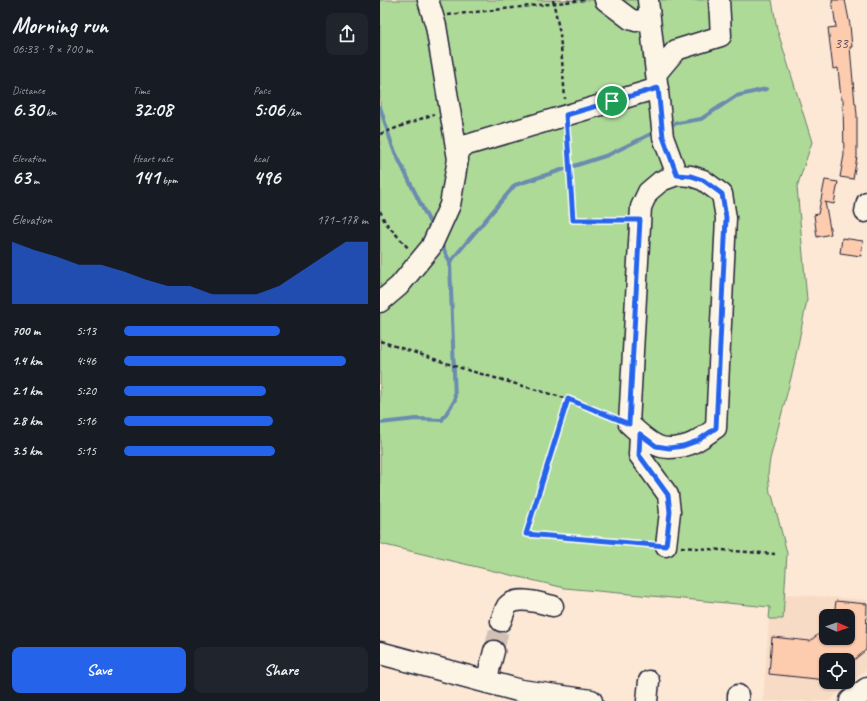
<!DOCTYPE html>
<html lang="en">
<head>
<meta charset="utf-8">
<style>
	:root { --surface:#171b24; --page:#20242c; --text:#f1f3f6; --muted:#9ea1a6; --accent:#2563eb }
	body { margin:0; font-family:Caveat,sans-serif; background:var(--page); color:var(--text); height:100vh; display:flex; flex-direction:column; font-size:15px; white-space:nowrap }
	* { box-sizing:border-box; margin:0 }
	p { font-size:13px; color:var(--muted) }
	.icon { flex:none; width:22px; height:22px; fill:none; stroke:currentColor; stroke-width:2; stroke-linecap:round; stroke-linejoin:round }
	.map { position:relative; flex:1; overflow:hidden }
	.details { display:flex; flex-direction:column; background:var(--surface); width:380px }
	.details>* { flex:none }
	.needle { width:26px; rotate:92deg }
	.buttons { position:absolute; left:439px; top:609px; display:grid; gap:8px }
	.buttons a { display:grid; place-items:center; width:36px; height:36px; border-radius:8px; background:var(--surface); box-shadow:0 1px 3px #0004; font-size:20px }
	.pin { position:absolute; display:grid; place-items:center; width:34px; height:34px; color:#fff; margin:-17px; border:2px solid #fff; border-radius:50%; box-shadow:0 1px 4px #0007 }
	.round { display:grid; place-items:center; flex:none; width:42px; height:42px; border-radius:8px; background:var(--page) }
	.summary { display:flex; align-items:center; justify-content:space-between; height:68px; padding:0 12px }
	h1 { font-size:22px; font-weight:700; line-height:30px }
	.stats { display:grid; grid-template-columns:repeat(3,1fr); gap:6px; height:68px; padding:4px 12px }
	.stats div { display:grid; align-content:center }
	.stats b { font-size:20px; font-weight:700 }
	.stats small { font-size:11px; font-weight:400 }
	.stats p { font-size:11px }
	.chart { height:112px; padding:8px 12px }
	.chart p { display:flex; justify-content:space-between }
	.chart svg { width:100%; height:72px; margin-top:4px; fill:var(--accent); opacity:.7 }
	.primary-button { display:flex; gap:8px; margin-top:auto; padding:8px 12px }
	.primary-button a { flex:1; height:46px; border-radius:8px; background:var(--accent); color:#fff; font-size:16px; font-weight:700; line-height:46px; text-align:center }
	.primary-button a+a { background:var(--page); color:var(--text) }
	ul { padding:0 12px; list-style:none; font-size:13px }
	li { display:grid; grid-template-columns:64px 48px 1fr; align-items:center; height:30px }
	li i { height:10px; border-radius:5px; background:var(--accent) }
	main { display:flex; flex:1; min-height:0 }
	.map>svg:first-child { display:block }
</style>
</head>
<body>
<main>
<section class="details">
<div class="summary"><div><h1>Morning run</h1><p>06:33 · 9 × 700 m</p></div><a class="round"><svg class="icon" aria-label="share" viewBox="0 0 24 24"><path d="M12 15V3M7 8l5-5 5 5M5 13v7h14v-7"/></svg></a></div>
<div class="stats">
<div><p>Distance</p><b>6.30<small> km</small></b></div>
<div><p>Time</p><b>32:08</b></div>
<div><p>Pace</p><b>5:06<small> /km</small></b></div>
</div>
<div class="stats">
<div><p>Elevation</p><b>63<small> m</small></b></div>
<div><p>Heart rate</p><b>141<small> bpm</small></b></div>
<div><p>kcal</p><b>496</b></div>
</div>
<div class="chart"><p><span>Elevation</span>171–178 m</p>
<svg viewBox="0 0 160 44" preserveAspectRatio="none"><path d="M0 44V6L10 11L20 15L30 20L40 20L50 24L60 29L70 33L80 33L90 38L100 38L110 38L120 33L130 24L140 15L150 6L160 6V44z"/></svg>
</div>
<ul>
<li><b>700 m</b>5:13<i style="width:64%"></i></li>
<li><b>1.4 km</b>4:46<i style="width:91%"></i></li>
<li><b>2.1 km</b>5:20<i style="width:58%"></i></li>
<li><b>2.8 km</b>5:16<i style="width:61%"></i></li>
<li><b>3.5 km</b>5:15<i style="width:62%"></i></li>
</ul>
<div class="primary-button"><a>Save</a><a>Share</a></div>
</section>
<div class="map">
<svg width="487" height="701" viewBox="0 0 487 701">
	<rect width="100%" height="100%" fill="#fce8d4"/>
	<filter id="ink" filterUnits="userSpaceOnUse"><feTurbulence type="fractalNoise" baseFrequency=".025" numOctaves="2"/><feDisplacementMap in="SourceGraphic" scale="8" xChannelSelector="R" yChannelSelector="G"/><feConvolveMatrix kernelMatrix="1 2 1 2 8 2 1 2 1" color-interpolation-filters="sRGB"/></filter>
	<g filter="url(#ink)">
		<path fill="#f8dbc5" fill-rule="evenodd" d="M405,594l82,6v69l-38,32h-66l6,-82h14zM446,616h22v22h-22zM446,660h22v22h-22z"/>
		<path fill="#aeda98" stroke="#687e6a" d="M0,0h392l5,29 35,113 -15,45 10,113 -14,70 -23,89 -2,15 2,19 2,2 15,58 -4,66h-14l1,-12 -205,-19 -180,-43 -5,-2z"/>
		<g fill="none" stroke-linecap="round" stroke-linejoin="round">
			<path stroke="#6b8cae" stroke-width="4" d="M0,107l13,41 39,79
				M287,127l5,-3 29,-5 35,-23 30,-7
				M70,262l65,-77 93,-30 49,-24
				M0,423l36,-4 26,1 13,-20 -5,-138 -10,-20"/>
		</g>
		<path fill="#fdcbad" stroke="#22223b" d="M452,0h13l5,25 2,22h-2l5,57h1l1,11v42l-4,22 -13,-2 4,-22 -1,-56h-2l-3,-31 -5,1 -5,-41 8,-1z
			M445,180l13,2 -4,22 -9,-2 6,32 -14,3 -3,-22 4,-1z
			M462,238l21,3 -2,15 -21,-3z
			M456,601l31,3 -1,46 -12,10h-28v20l-57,-6 3,-37 38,4 16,-13v10h22v-22h-14z"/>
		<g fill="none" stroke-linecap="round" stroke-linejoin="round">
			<path stroke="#d0c0b5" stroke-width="20" stroke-dasharray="20 10" stroke-linecap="butt" d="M114,651l7,-30"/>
			<g stroke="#22223b" stroke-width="23">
				<path id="minor" d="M225,0l25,19 6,2 14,-3
					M268,0l15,137 14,38
					M276,74l20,-24 45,-14 -2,-36
					M77,148l201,-60
					M297,175l14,1 12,4 19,14 4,24 -10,210c-6,4 -12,9 -18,12 -10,7 -31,11 -42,5 -10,-5 -19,-14 -27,-21l12,-217 7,-15 13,-11z
					M485,212l2,-10
					M0,302l19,-16 32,-39 19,-42 8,-46 -22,-133 -8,-26
					M260,434l-1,21 29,40 2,17 -4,34
					M121,621c2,-5 3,-10 6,-15 10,-11 33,-3 46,0
					M106,682l8,-31
					M267,701l2,-20
					M358,701v-6"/>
			</g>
			<g stroke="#22223b" stroke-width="25">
				<path id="major" d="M0,653l141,38 70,10
					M471,701l16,-12"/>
			</g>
			<path stroke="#22223b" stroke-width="2.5" stroke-dasharray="4 3" stroke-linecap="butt" d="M173,0l7,34 5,65
				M68,15l137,-15
				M187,132l6,88h52
				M0,134l54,-20
				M0,211l5,11 24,27
				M0,341l84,28 104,30 45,18
				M188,399l-42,135 124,10
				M301,547l94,7"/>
			<use href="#minor" stroke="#fcf5e5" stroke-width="20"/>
			<use href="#major" stroke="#fcf5e5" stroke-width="22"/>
		</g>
	</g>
	<g fill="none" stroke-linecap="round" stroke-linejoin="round" filter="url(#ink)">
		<g stroke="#fff" stroke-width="8">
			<path id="route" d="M278,88l5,49 14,38 14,1 12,4 19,14 4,24 -10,210 -19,13 -14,5 -14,2 -13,-2 -16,-12 -1,21 29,40 2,17 -4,34 -140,-12 42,-135 61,25 11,-204h-67l-7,-105z"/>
		</g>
		<use href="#route" stroke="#2563eb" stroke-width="5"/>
	</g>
	<g text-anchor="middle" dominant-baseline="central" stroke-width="4" stroke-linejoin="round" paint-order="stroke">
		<g font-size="15" fill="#594c58">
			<text x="461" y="43">33</text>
		</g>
	</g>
</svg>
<div class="buttons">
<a><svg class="needle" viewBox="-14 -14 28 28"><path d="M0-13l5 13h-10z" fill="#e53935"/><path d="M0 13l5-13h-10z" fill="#9ea1a6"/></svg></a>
<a><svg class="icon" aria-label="locate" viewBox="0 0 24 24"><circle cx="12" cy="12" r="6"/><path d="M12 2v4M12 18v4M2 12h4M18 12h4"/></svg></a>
</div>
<div class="pin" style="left:232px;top:101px;background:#1e9e55"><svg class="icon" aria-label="arrive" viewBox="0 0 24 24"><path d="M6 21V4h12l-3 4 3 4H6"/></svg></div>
</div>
</main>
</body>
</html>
